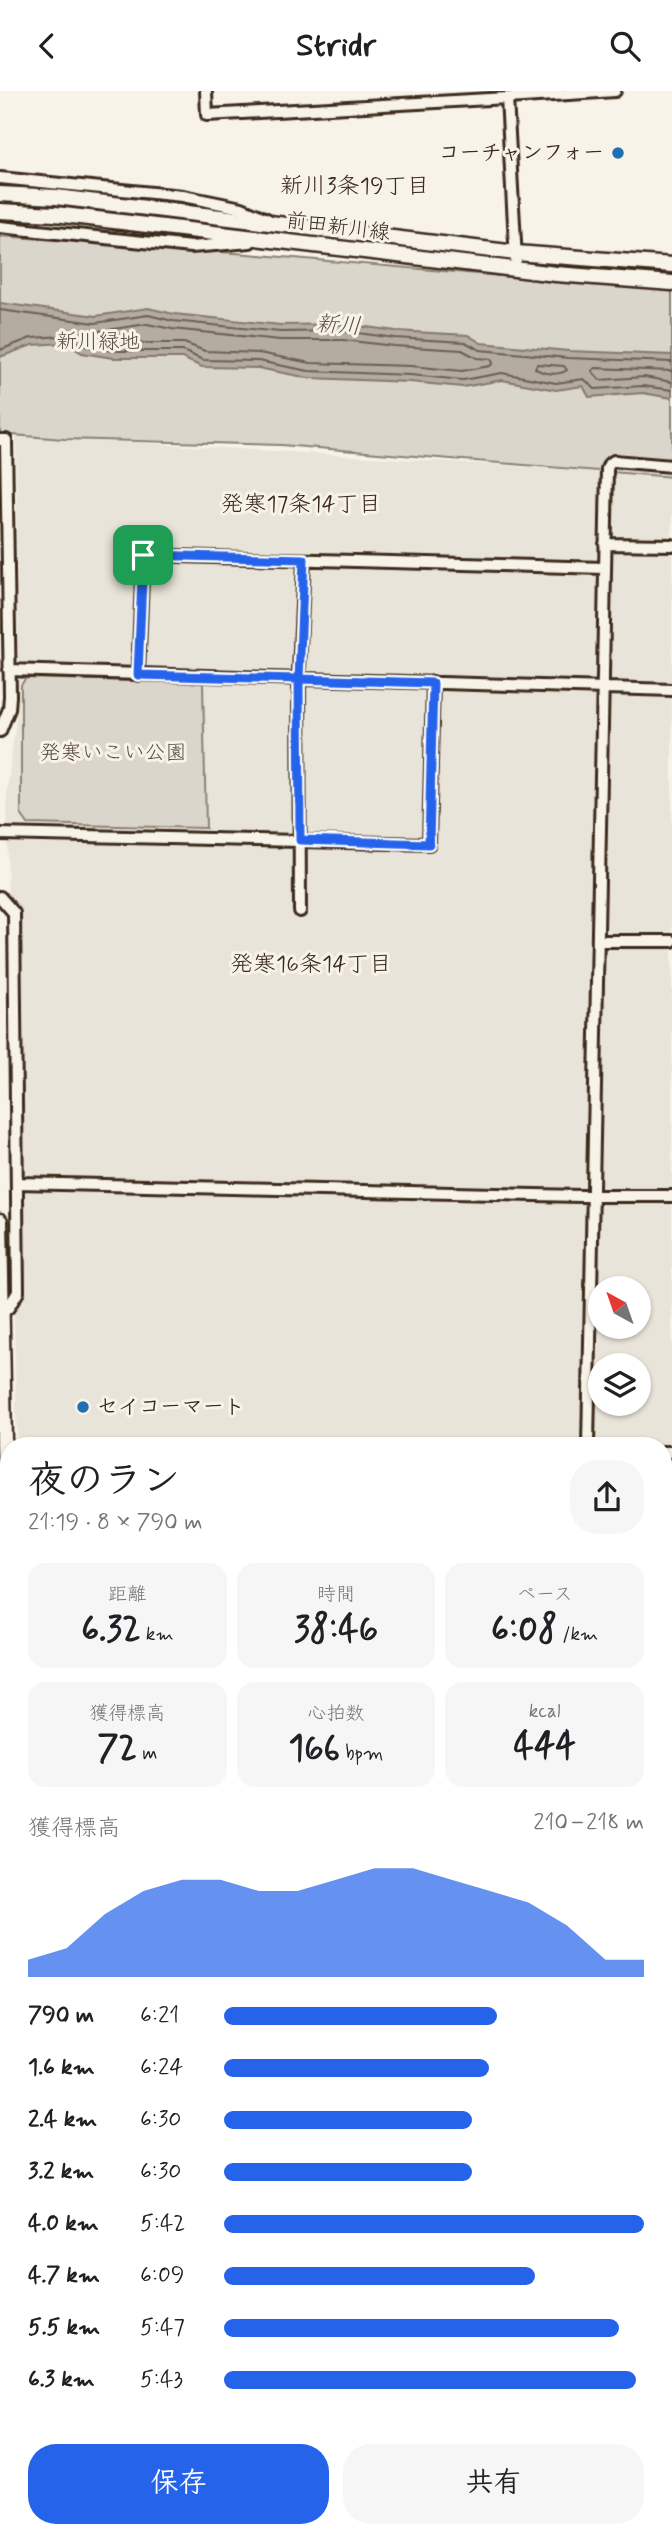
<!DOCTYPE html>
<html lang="ja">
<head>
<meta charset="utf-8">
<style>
	:root { --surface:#fff; --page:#f6f6f6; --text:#202124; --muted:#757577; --accent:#2563eb }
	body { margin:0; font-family:Mynerve,"Klee One",sans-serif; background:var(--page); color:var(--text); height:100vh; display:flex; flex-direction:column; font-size:26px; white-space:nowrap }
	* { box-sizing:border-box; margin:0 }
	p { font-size:23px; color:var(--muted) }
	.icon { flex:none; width:38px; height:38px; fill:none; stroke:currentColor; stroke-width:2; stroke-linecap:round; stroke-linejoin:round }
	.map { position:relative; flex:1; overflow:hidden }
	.panel { position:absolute; left:0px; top:1346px; width:672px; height:1101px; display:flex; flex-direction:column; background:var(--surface); border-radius:28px 28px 0 0; box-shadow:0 2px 5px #0004 }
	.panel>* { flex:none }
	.needle { width:46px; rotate:320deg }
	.controls { position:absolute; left:588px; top:1185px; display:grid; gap:14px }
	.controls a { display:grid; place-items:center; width:63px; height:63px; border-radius:50%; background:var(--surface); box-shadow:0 2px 5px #0004; font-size:35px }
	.pin { position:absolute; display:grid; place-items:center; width:60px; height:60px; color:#fff; margin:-30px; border-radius:14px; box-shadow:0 4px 10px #0006 }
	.round { display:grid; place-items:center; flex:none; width:74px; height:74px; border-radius:28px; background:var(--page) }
	.headline { display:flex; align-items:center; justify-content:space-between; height:119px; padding:0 28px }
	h1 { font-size:38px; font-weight:700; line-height:52px }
	.figures { display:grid; grid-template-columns:repeat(3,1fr); gap:10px; height:119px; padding:7px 28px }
	.figures div { display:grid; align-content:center; border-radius:18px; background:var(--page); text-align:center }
	.figures b { font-size:35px; font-weight:700 }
	.figures small { font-size:19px; font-weight:400 }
	.figures p { font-size:19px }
	.chart { height:196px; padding:14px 28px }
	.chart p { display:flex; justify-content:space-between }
	.chart svg { width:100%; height:126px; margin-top:7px; fill:var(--accent); opacity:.7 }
	.primary-button { display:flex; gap:14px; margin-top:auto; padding:14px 28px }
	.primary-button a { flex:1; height:80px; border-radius:28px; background:var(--accent); color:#fff; font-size:28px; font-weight:700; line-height:80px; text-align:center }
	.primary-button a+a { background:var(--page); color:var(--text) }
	ul { padding:0 28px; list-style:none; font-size:23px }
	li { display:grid; grid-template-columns:112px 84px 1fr; align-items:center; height:52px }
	li i { height:18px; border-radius:9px; background:var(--accent) }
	header { display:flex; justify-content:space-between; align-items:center; height:91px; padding:0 28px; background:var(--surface); font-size:32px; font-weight:700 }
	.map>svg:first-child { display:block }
</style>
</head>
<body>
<header><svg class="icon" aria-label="back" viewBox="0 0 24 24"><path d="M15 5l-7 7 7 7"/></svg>Stridr<svg class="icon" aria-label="search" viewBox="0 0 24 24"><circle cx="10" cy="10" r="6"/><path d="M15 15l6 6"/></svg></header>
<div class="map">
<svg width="672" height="2445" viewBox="0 0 672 2445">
	<rect width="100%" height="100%" fill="#f7f3e8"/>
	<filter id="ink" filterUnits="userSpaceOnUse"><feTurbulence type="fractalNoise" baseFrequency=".0143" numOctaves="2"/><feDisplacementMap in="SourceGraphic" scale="14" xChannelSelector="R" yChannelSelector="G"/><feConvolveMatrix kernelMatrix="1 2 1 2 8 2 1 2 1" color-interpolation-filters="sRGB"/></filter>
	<g filter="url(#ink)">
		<path fill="#e9e4d9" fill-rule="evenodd" d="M16,344l577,36 79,-17v2082h-134l1,-7h124v-1084h-646l-8,-339 -2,-315 11,-89zM600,1197h39v39h-39zM600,1274h39v38h-39z"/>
		<path fill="#dbd6cb" stroke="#8b8074" stroke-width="2" d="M0,145l248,18 424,37v186l-391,-32 -217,-6 -64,-5z
			M26,587l177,5 3,145 -178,-4 -7,-10v-129z"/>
		<path fill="#b4aca0" stroke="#84786c" stroke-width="2" d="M0,212l96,13 52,-8 26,6 107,11 63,-1 52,7 72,4 13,8 88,8 103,4v43l-29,-5 -54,4 -6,-11 -27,4 -54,-10 -39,7 -53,-5 -101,-4 -51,-10 -56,-1 -20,-9h-69l-31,-5 -17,-10 -33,2 -32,12z"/>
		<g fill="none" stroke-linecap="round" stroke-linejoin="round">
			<path stroke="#6b5e52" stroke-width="2" d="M0,219l95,13 53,-8 25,6 107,11 63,-1 52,7 70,4 15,8 88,8 104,4
				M147,233l25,5 108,11h63l51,6 68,4 15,8 14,1 2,4 -3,3 -28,5 -51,-5 -100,-3 -52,-10 -54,-2 -21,-8h-70l-26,-5 -4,-4 3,-4 13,1z
				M0,259l31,-12 34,-2 20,10 28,5h70l20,9 55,1 51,10 101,4 53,5 39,-7 54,10 28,-4 11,10 48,-3 29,4
				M537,273l27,2 3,4c-8,6 -25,4 -32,-2z
				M672,280l-77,-3 -3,3 8,9 44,-3 28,5"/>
			<g stroke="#3b2a1e" stroke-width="16">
				<path id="minor" d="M206,0l1,24 300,-17 9,162
					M507,7l108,-7
					M0,87l183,18 59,12 27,12
					M0,136l191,20 59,-5
					M0,349h6l4,256 -1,13 -9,22
					M605,453l67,1
					M9,579l663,20
					M138,584l5,-120 461,13
					M0,743l429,10 4,-162
					M0,806l14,16 4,379 -10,16 -7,6
					M300,820l-1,-240 5,-111
					M599,850h73
					M18,1092l563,13h91
					M588,1354l19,-976 2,-5 5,-3 58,5
					M663,1361h9
					M663,1569h9
					M663,2014h9
					M663,2242h9
					M555,2445l1,-7"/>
			</g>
			<g stroke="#3b2a1e" stroke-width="19">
				<path id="major" d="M0,103l56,3 460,56 156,12
					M0,120l55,3 501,60 116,9
					M0,1130l9,496
					M0,1780h9
					M663,1784h9
					M0,2132l6,313
					M21,2438v7"/>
			</g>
			<use href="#minor" stroke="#f7f3e8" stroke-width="10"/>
			<use href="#major" stroke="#f7f3e8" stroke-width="14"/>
		</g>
	</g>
	<g fill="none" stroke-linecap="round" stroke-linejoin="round" filter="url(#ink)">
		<g stroke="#fff" stroke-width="14">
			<path id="route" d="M143,464l-5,120 161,4 1,161 129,4 4,-161 -134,-4 5,-120 -161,-4"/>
		</g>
		<use href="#route" stroke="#2563eb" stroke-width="9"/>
	</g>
	<g fill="#1f6fb2" stroke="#f7f3e8" stroke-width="2.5">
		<circle cx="618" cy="62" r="7"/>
		<circle cx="83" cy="1316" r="7"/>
	</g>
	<g text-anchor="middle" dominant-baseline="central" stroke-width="6" stroke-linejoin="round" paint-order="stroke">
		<g font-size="21" font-weight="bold" fill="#3b2a1e" stroke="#f7f3e8" text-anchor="end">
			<text x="604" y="62">コーチャンフォー</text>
			<text x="97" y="1316" text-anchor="start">セイコーマート</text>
		</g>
		<g font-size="21" fill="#3b2a1e" stroke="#f7f3e8">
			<text transform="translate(338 136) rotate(7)">前田新川線</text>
		</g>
		<g font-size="21" fill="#5b4c41" stroke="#f7f3e8">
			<text x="98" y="251">新川緑地</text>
			<text x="113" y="662">発寒いこい公園</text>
		</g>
		<g font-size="23" fill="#3b2a1e" stroke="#f7f3e8">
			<text x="355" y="96">新川3条19丁目</text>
			<text x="301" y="414">発寒17条14丁目</text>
			<text x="311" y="874">発寒16条14丁目</text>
		</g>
		<g font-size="23" font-style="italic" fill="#5f5145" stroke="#f7f3e8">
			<text transform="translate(338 235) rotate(4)">新川</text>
		</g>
	</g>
</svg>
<div class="controls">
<a><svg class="needle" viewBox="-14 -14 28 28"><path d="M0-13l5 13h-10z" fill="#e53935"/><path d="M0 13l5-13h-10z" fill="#757577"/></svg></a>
<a><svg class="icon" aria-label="layers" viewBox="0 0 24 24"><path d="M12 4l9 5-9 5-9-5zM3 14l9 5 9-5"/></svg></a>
</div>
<div class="pin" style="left:143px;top:464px;background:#1e9e55"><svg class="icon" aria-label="arrive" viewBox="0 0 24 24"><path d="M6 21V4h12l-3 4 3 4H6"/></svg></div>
<section class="panel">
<div class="headline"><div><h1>夜のラン</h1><p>21:19 · 8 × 790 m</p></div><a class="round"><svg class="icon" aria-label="share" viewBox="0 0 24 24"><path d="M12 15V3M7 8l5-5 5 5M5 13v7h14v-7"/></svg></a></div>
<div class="figures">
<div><p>距離</p><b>6.32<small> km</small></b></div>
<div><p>時間</p><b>38:46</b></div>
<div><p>ペース</p><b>6:08<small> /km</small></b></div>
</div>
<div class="figures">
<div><p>獲得標高</p><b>72<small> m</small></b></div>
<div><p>心拍数</p><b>166<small> bpm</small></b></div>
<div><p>kcal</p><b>444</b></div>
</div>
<div class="chart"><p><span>獲得標高</span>210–218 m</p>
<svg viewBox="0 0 160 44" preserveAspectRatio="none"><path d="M0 44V38L10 34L20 22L30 14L40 10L50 10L60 14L70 14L80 10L90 6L100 6L110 10L120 14L130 18L140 26L150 38L160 38V44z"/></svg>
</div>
<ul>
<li><b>790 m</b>6:21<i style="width:65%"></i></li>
<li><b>1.6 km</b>6:24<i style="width:63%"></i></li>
<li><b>2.4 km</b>6:30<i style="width:59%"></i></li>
<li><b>3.2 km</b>6:30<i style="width:59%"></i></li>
<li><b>4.0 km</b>5:42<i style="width:100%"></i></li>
<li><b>4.7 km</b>6:09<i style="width:74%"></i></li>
<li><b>5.5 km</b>5:47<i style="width:94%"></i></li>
<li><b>6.3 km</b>5:43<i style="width:98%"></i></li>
</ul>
<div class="primary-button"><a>保存</a><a>共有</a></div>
</section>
</div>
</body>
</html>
